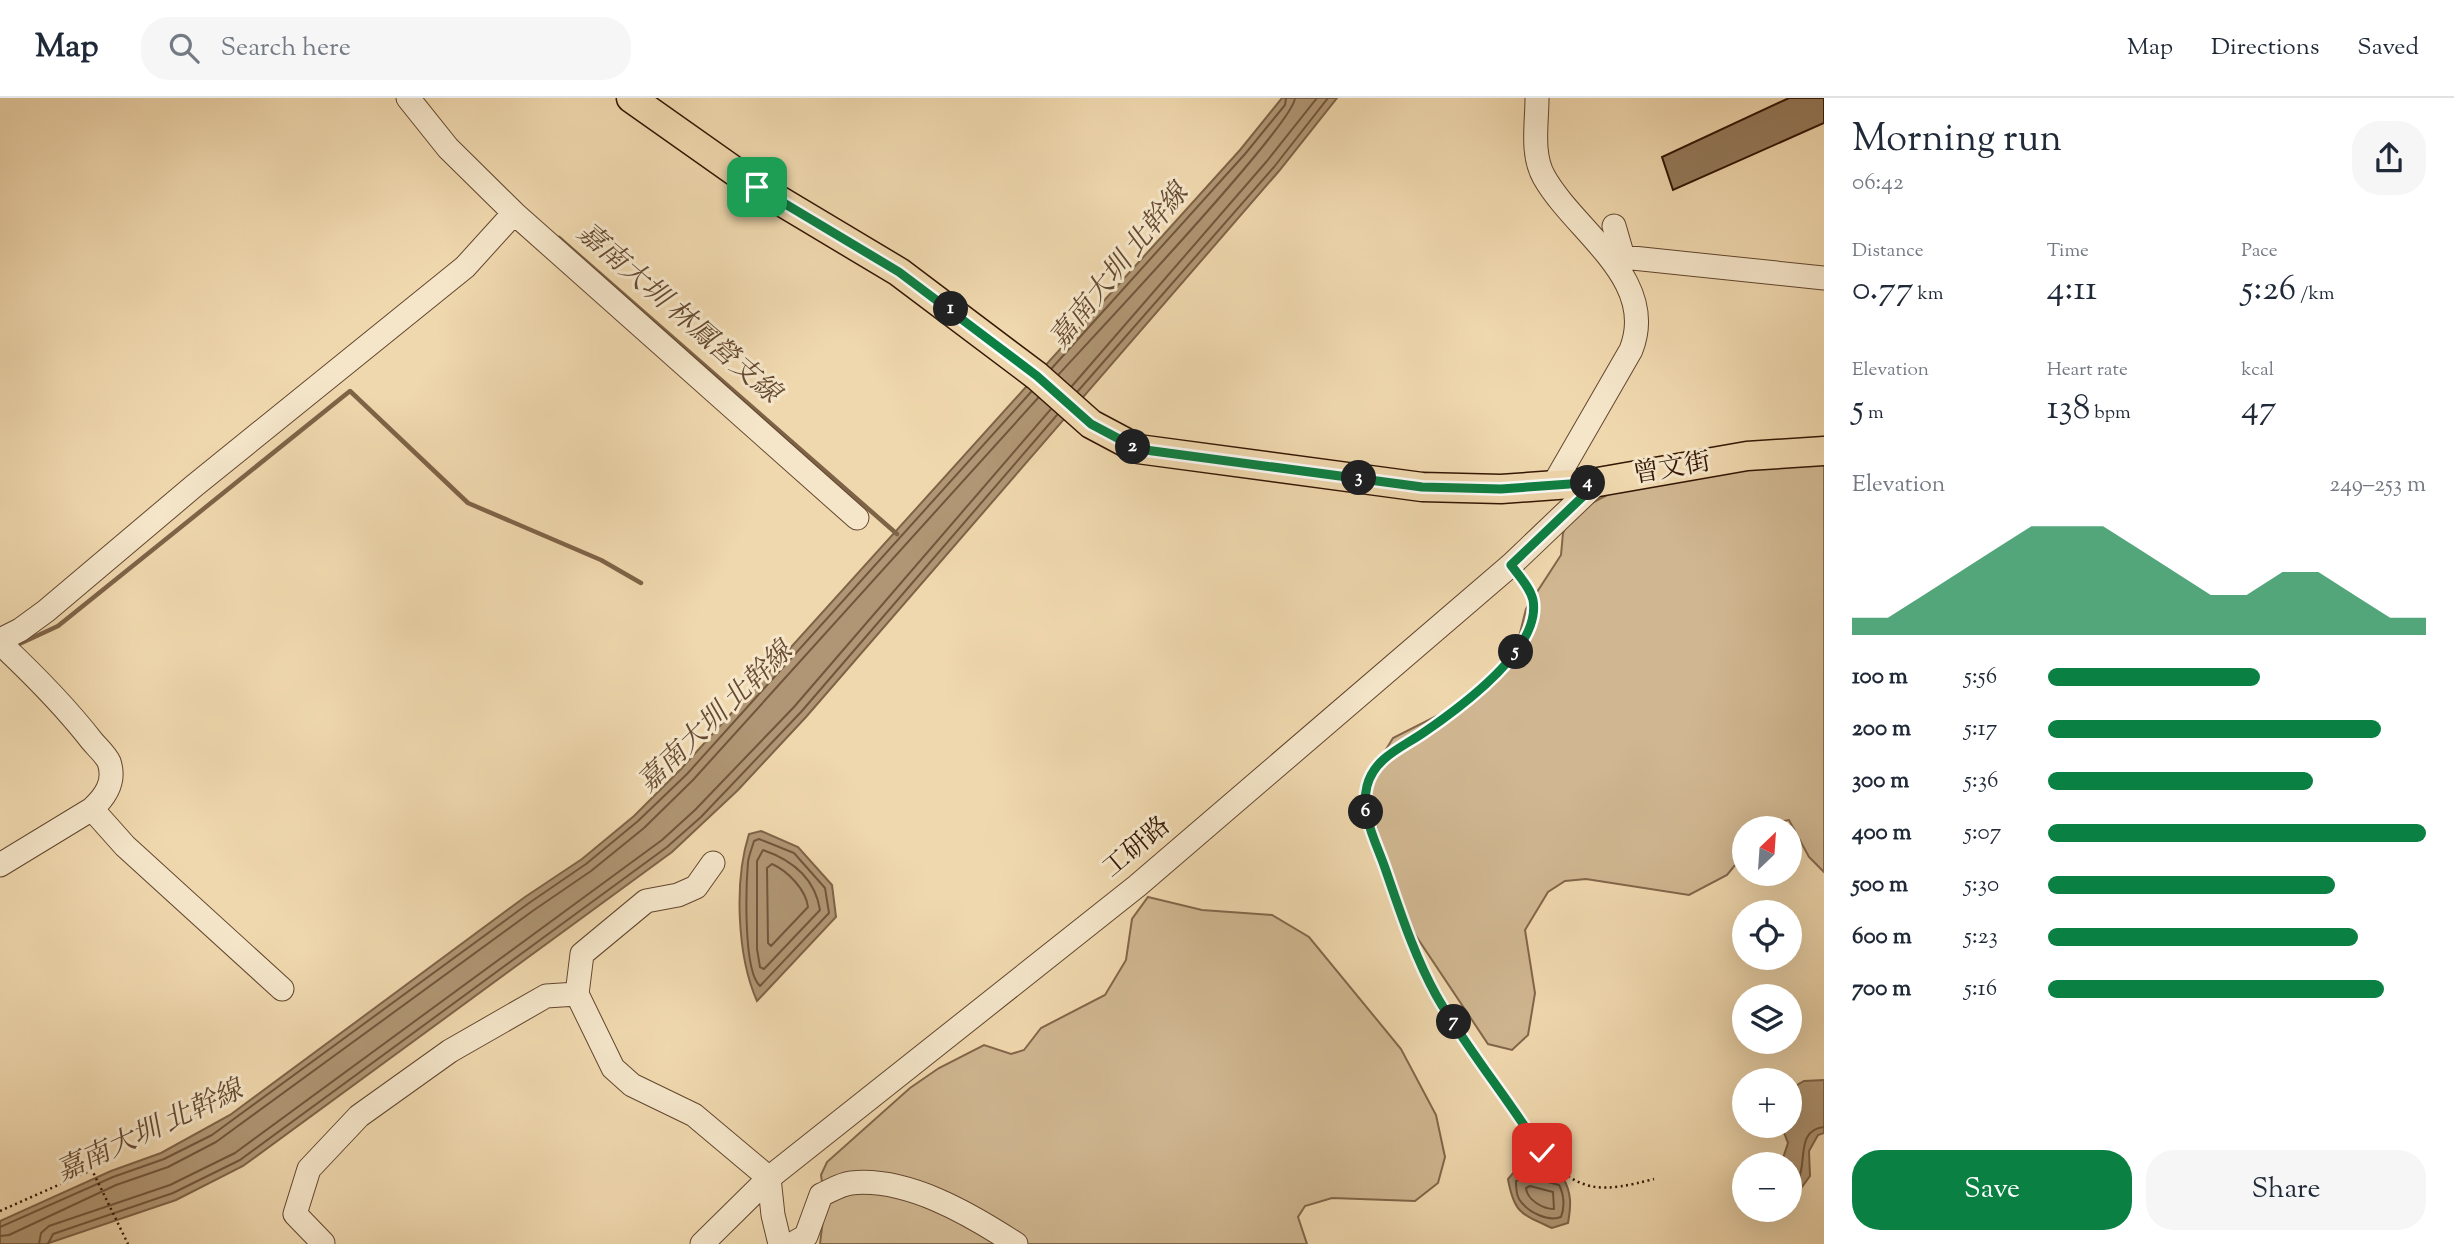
<!DOCTYPE html>
<html lang="en">
<head>
<meta charset="utf-8">
<style>
	:root { --surface:#fff; --page:#f6f6f7; --text:#1f2937; --muted:#747a83; --line:#e0e1e3; --accent:#0b8043 }
	body { margin:0; font-family:"Sorts Mill Goudy","Noto Serif TC",serif; background:var(--page); color:var(--text); height:100vh; display:flex; flex-direction:column; font-size:26px; white-space:nowrap }
	* { box-sizing:border-box; margin:0 }
	p { font-size:23px; color:var(--muted) }
	.icon { flex:none; width:38px; height:38px; fill:none; stroke:currentColor; stroke-width:2; stroke-linecap:round; stroke-linejoin:round }
	.map { position:relative; flex:1; overflow:hidden }
	.sheet { display:flex; flex-direction:column; background:var(--surface); width:630px }
	.sheet>* { flex:none }
	.needle { width:46px; rotate:25deg }
	.tools { position:absolute; left:1732px; top:718px; display:grid; gap:14px }
	.tools a { display:grid; place-items:center; width:70px; height:70px; border-radius:50%; background:var(--surface); box-shadow:0 7px 28px #0002; font-size:35px }
	.pin { position:absolute; display:grid; place-items:center; width:60px; height:60px; color:#fff; margin:-30px; border-radius:14px; box-shadow:0 4px 10px #0006 }
	.km { position:absolute; width:35px; height:35px; margin:-18px; border-radius:50%; background:#222; color:#fff; font-size:19px; line-height:35px; text-align:center }
	.round { display:grid; place-items:center; flex:none; width:74px; height:74px; border-radius:28px; background:var(--page) }
	.head { display:flex; align-items:center; justify-content:space-between; height:119px; padding:0 28px }
	h1 { font-size:38px; font-weight:600; line-height:52px }
	.figures { display:grid; grid-template-columns:repeat(3,1fr); gap:10px; height:119px; padding:7px 28px }
	.figures div { display:grid; align-content:center }
	.figures b { font-size:35px; font-weight:600 }
	.figures small { font-size:19px; font-weight:400 }
	.figures p { font-size:19px }
	.chart { height:196px; padding:14px 28px }
	.chart p { display:flex; justify-content:space-between }
	.chart svg { width:100%; height:126px; margin-top:7px; fill:var(--accent); opacity:.7 }
	.button { display:flex; gap:14px; margin-top:auto; padding:14px 28px }
	.button a { flex:1; height:80px; border-radius:28px; background:var(--accent); color:#fff; font-size:28px; font-weight:600; line-height:80px; text-align:center }
	.button a+a { background:var(--page); color:var(--text) }
	ul { padding:0 28px; list-style:none; font-size:23px }
	li { display:grid; grid-template-columns:112px 84px 1fr; align-items:center; height:52px }
	li i { height:18px; border-radius:9px; background:var(--accent) }
	header { display:flex; align-items:center; gap:42px; box-sizing:border-box; height:98px; padding:0 35px; background:var(--surface); border-bottom:2px solid var(--line) }
	header strong { font-size:33px }
	nav { display:flex; gap:38px; margin-inline-start:auto; font-size:24px }
	.search { width:490px; height:63px; background:var(--page); display:flex; align-items:center; gap:18px; box-sizing:border-box; padding:0 24px; border-radius:28px; color:var(--muted); font-size:26px }
	main { display:flex; flex:1; min-height:0 }
	.map>svg:first-child { display:block }
</style>
</head>
<body>
<header>
<strong>Map</strong>
<div class="search"><svg class="icon" aria-label="search" viewBox="0 0 24 24"><circle cx="10" cy="10" r="6"/><path d="M15 15l6 6"/></svg>Search here</div>
<nav><a>Map</a><a>Directions</a><a>Saved</a></nav>
</header>
<main>
<div class="map">
<svg width="1824" height="1146" viewBox="0 0 1824 1146">
	<rect width="100%" height="100%" fill="#f0d8ae"/>
	<filter id="stains"><feTurbulence type="fractalNoise" baseFrequency=".00286" numOctaves="4"/><feColorMatrix values="0 0 0 0 .2 0 0 0 0 .09 0 0 0 0 .02 0 0 0 .5 -.17"/></filter>
	<radialGradient id="worn" r=".72"><stop offset=".6" stop-color="#630" stop-opacity="0"/><stop offset="1" stop-color="#630" stop-opacity=".3"/></radialGradient>
	<path fill="#d0b791" stroke="#82664a" stroke-width="2" d="M1824,363v411l-15,-15 -20,-37 -21,4 -3,4h-20v25l-18,22 -38,20 -103,-16 -21,2 -17,11 -23,38 10,63 -7,42 -16,15 -24,-6 -82,-123 -22,-62 -15,-63 13,-40 11,-18 79,-40 32,-30 12,-19 10,-40 35,-54 2,-22 8,-19 40,-21 67,-16z
		M1148,799l54,13 70,5 37,22 92,112 35,66 9,42 -7,26 -23,18 -83,-3 -27,8 -7,11 9,27h-487l5,-41 -4,-28 6,-13 83,-74 29,-20 45,-23 27,9 13,-4 17,-22 64,-33 21,-35 6,-41z"/>
	<path fill="#b09674" stroke="#7e6347" stroke-width="2" d="M1282,0h55l-58,73 -473,546 -68,73 -66,62 -429,314 -67,34 -130,44h-46v-23l111,-50 50,-18 69,-38 295,-218 57,-38 52,-43 47,-47 559,-619z
		M761,733l37,16 34,38 4,32 -79,84c-20,-45 -23,-120 -8,-167z
		M1824,982v53l-6,2 -9,16 1,25 -11,15 -9,-3v-24h-9l7,-21 -7,-18h9v-36l14,-8z
		M1528,1071l35,9c9,15 8,28 5,45l-16,5c-31,-14 -38,-15 -44,-49l6,-7z"/>
	<g fill="none" stroke-linecap="round" stroke-linejoin="round">
		<path stroke="#72563c" stroke-width="2" d="M1052,270l193,-214 40,-49 1,-7
			M1059,276c32,-35 235,-250 236,-276
			M1072,288l195,-225 50,-63
			M1078,293l196,-224 54,-69
			M759,741l35,14 31,35 4,25 -69,73c-17,-15 -14,-100 -12,-124 1,-7 4,-14 6,-21z
			M763,752c29,10 52,28 57,60l-56,59 -4,-2 -3,-18v-88z
			M772,766c16,7 34,26 36,43l-37,39 -3,-3 -1,-75z
			M1529,1079l30,8c5,9 6,22 2,32 -13,5 -34,-5 -42,-18 -3,-5 -3,-13 -3,-18z
			M1790,1084h6c13,-16 -2,-52 28,-55
			M1530,1088l23,6 1,17c-11,0 -27,-9 -28,-21z
			M0,1129l113,-50 51,-18 48,-24 317,-232 57,-39 52,-43 49,-47 344,-382
			M0,1138l9,-1 107,-50 52,-18 48,-25 318,-232 57,-39 53,-43 49,-48 345,-382
			M39,1146l2,-11 8,-7 121,-41 65,-32 427,-313 33,-30 99,-103 257,-298
			M48,1146l5,-10 120,-41 67,-33 427,-313 34,-30 100,-105 256,-297"/>
		<path stroke="#7e6347" stroke-width="4.5" d="M559,140l338,296
			M15,548l43,-20 292,-235 118,112 133,57 40,23"/>
	</g>
	<path fill="#957b5c" stroke="#331603" stroke-width="2" d="M1789,0h35v25l-151,67 -11,-33z"/>
	<g fill="none" stroke-linecap="round" stroke-linejoin="round">
		<g stroke="#62462e" stroke-width="25">
			<path id="minor" d="M408,0l40,50 66,65 343,305
				M1537,0c0,26 -6,56 7,79 31,55 115,102 87,173l-79,137
				M1614,128l9,31 201,21
				M0,542l20,-10 26,-19 148,-125 271,-219 49,-54
				M0,545c33,31 64,62 92,98 5,6 14,14 17,21 7,20 -4,35 -17,47l-92,56
				M92,711l33,37 157,143
				M713,765l-17,24 -18,8 -32,6 -64,53 -5,40 36,74 19,17 62,30 75,63 4,37 7,29
				M323,1145l-28,-29 14,-45 50,-53 91,-65 96,-55 31,-2
				M702,1146l67,-66 368,-292 374,-321 87,-83
				M792,1146l14,-8 15,-41c9,-4 20,-11 30,-12 56,-6 119,31 165,61"/>
		</g>
		<g stroke="#331603" stroke-width="31">
			<path id="major" d="M631,0l126,89 142,85 138,104 54,48 47,25 284,38 79,2 97,-7 149,-26 77,-5"/>
		</g>
		<path stroke="#331603" stroke-width="2.5" stroke-dasharray="2 3.5" stroke-linecap="butt" d="M1521,481c5,7 11,14 12,23 8,49 -73,105 -108,130 -23,16 -53,26 -59,57 -5,28 11,56 20,82 15,42 28,84 50,123 31,55 73,105 106,159 39,42 61,39 112,26
			M0,1113l92,-41 36,74"/>
		<use href="#minor" stroke="#f5e6ca" stroke-width="23"/>
		<use href="#major" stroke="#f0d8ae" stroke-width="28"/>
	</g>
	<g fill="none" stroke-linecap="round" stroke-linejoin="round">
		<g stroke="#fff" stroke-width="14">
			<path id="route" d="M757,89l142,85 138,104 54,48 47,25 284,38 79,2 97,-7 -87,83c8,11 19,22 22,35 9,49 -75,109 -110,133 -22,15 -49,25 -56,53 -7,28 9,56 18,82 15,43 29,87 51,127 31,55 73,104 106,158"/>
		</g>
		<use href="#route" stroke="#0b8043" stroke-width="9"/>
	</g>
	<g text-anchor="middle" dominant-baseline="central" stroke-width="6" stroke-linejoin="round" paint-order="stroke">
		<g font-size="26" fill="#331603" stroke="#f5e6ca">
			<text transform="translate(1672 371) rotate(-10)">曾文街</text>
			<text transform="translate(1137 750) rotate(-40)">工研路</text>
		</g>
		<g font-size="28" font-style="italic" fill="#654930" stroke="#f5e6ca">
			<text transform="translate(1120 169) rotate(-51)">嘉南大圳 北幹線</text>
			<text transform="translate(678 216) rotate(41)">嘉南大圳 林鳳營支線</text>
			<text transform="translate(716 620) rotate(-44)">嘉南大圳 北幹線</text>
			<text transform="translate(150 1034) rotate(-25)">嘉南大圳 北幹線</text>
		</g>
	</g>
	<rect width="100%" height="100%" filter="url(#stains)"/>
	<rect width="100%" height="100%" fill="url(#worn)"/>
</svg>
<div class="tools">
<a><svg class="needle" viewBox="-14 -14 28 28"><path d="M0-13l5 13h-10z" fill="#e53935"/><path d="M0 13l5-13h-10z" fill="#747a83"/></svg></a>
<a><svg class="icon" aria-label="locate" viewBox="0 0 24 24"><circle cx="12" cy="12" r="6"/><path d="M12 2v4M12 18v4M2 12h4M18 12h4"/></svg></a>
<a><svg class="icon" aria-label="layers" viewBox="0 0 24 24"><path d="M12 4l9 5-9 5-9-5zM3 14l9 5 9-5"/></svg></a>
<a>+</a>
<a>−</a>
</div>
<div class="pin" style="left:757px;top:89px;background:#1e9e55"><svg class="icon" aria-label="arrive" viewBox="0 0 24 24"><path d="M6 21V4h12l-3 4 3 4H6"/></svg></div>
<div class="pin" style="left:1542px;top:1055px;background:#d93025"><svg class="icon" aria-label="check" viewBox="0 0 24 24"><path d="M5 12l5 5 9-10"/></svg></div>
<b class="km" style="left:951px;top:211px">1</b>
<b class="km" style="left:1133px;top:349px">2</b>
<b class="km" style="left:1359px;top:380px">3</b>
<b class="km" style="left:1588px;top:385px">4</b>
<b class="km" style="left:1516px;top:554px">5</b>
<b class="km" style="left:1366px;top:714px">6</b>
<b class="km" style="left:1454px;top:924px">7</b>
</div>
<section class="sheet">
<div class="head"><div><h1>Morning run</h1><p>06:42</p></div><a class="round"><svg class="icon" aria-label="share" viewBox="0 0 24 24"><path d="M12 15V3M7 8l5-5 5 5M5 13v7h14v-7"/></svg></a></div>
<div class="figures">
<div><p>Distance</p><b>0.77<small> km</small></b></div>
<div><p>Time</p><b>4:11</b></div>
<div><p>Pace</p><b>5:26<small> /km</small></b></div>
</div>
<div class="figures">
<div><p>Elevation</p><b>5<small> m</small></b></div>
<div><p>Heart rate</p><b>138<small> bpm</small></b></div>
<div><p>kcal</p><b>47</b></div>
</div>
<div class="chart"><p><span>Elevation</span>249–253 m</p>
<svg viewBox="0 0 160 44" preserveAspectRatio="none"><path d="M0 44V38L10 38L20 30L30 22L40 14L50 6L60 6L70 6L80 14L90 22L100 30L110 30L120 22L130 22L140 30L150 38L160 38V44z"/></svg>
</div>
<ul>
<li><b>100 m</b>5:56<i style="width:56%"></i></li>
<li><b>200 m</b>5:17<i style="width:88%"></i></li>
<li><b>300 m</b>5:36<i style="width:70%"></i></li>
<li><b>400 m</b>5:07<i style="width:100%"></i></li>
<li><b>500 m</b>5:30<i style="width:76%"></i></li>
<li><b>600 m</b>5:23<i style="width:82%"></i></li>
<li><b>700 m</b>5:16<i style="width:89%"></i></li>
</ul>
<div class="button"><a>Save</a><a>Share</a></div>
</section>
</main>
</body>
</html>
